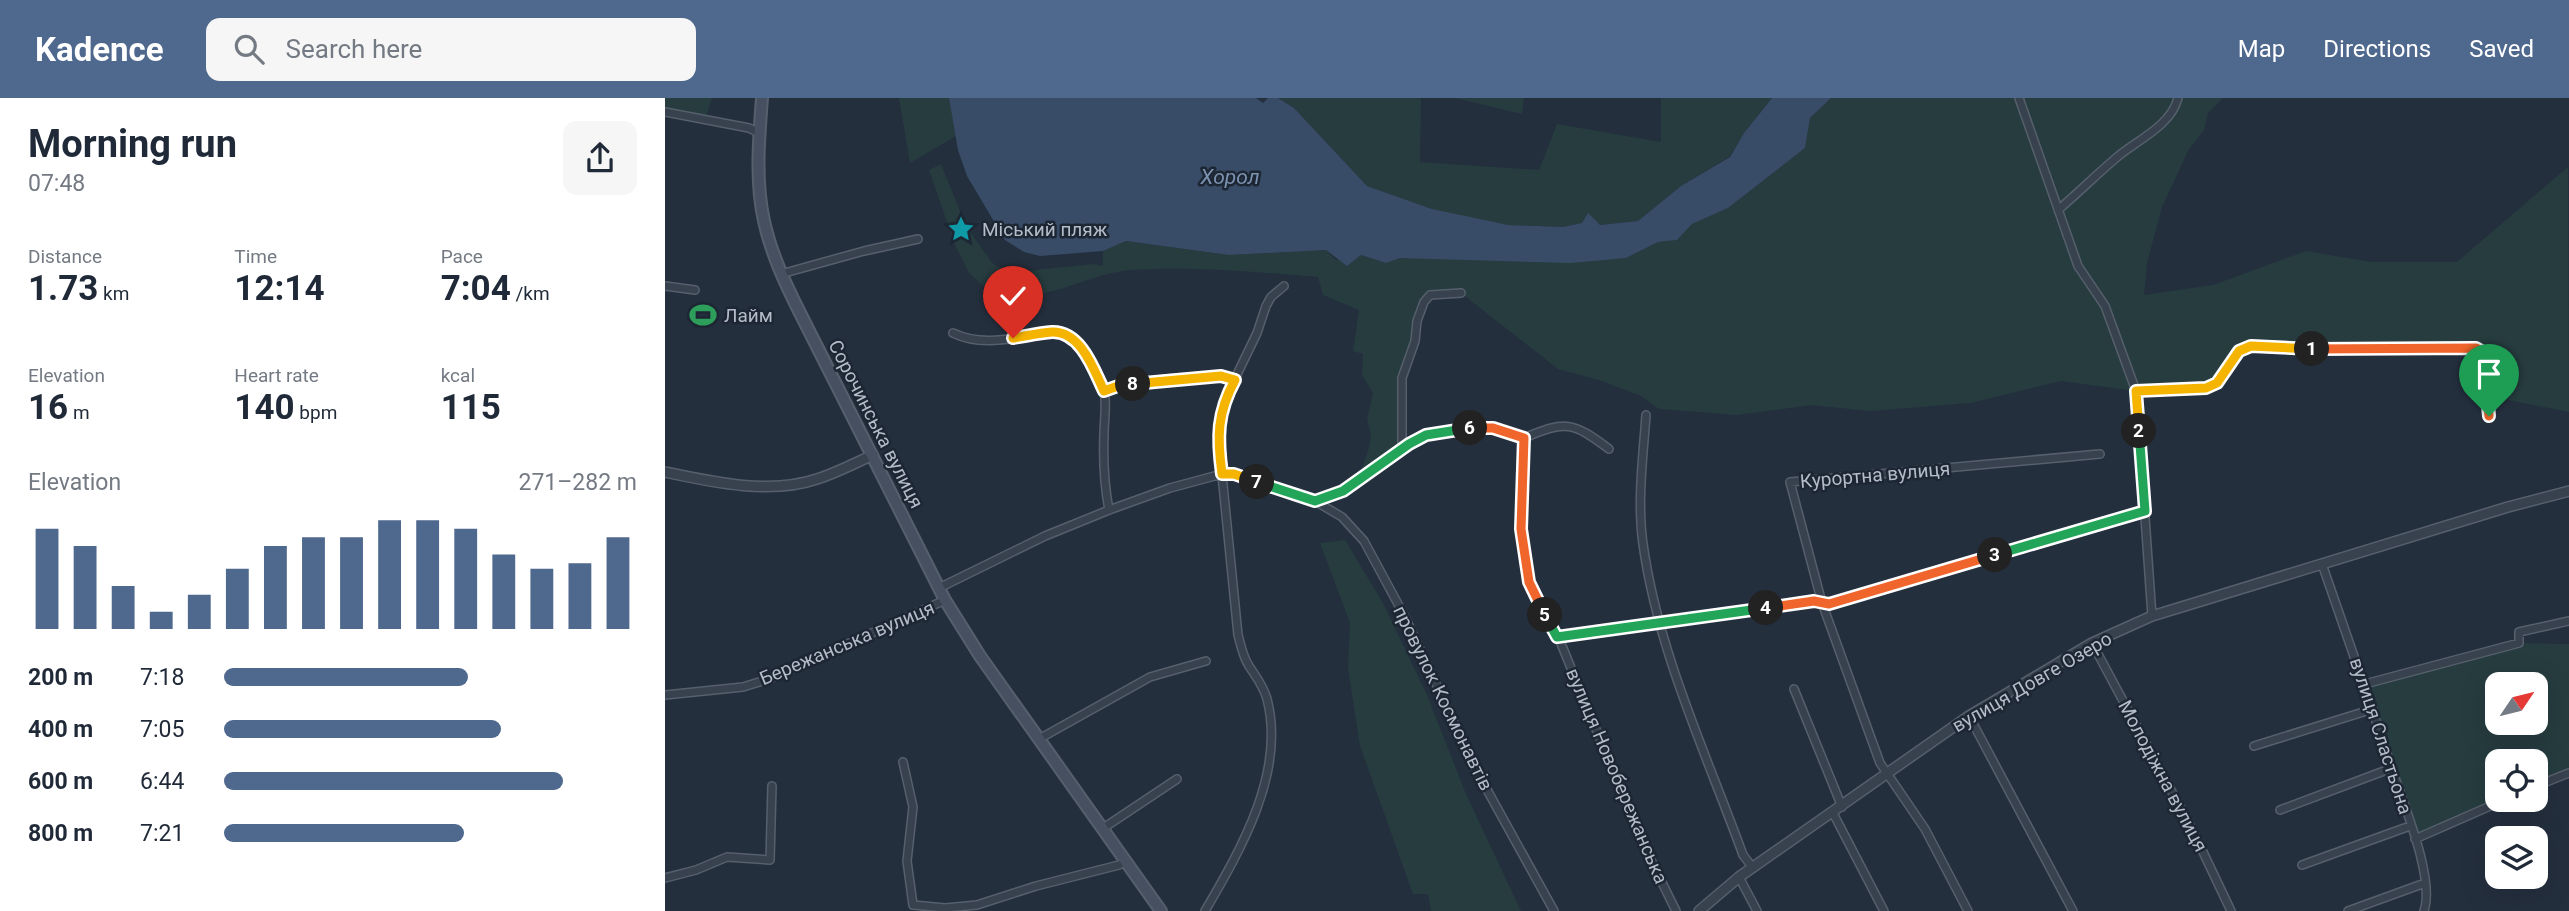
<!DOCTYPE html>
<html lang="en">
<head>
<meta charset="utf-8">
<style>
	:root { --surface:#fff; --page:#f6f6f7; --text:#1f2937; --muted:#747a83; --accent:#4f688e }
	body { margin:0; font-family:Roboto,sans-serif; background:var(--page); color:var(--text); height:100vh; display:flex; flex-direction:column; font-size:26px; white-space:nowrap }
	* { box-sizing:border-box; margin:0 }
	p { font-size:23px; color:var(--muted) }
	.icon { flex:none; width:38px; height:38px; fill:none; stroke:currentColor; stroke-width:2; stroke-linecap:round; stroke-linejoin:round }
	.map { position:relative; flex:1; overflow:hidden }
	.side { display:flex; flex-direction:column; background:var(--surface); width:665px }
	.side>* { flex:none }
	.needle { width:46px; rotate:55deg }
	.buttons { position:absolute; left:1820px; top:574px; display:grid; gap:14px }
	.buttons a { display:grid; place-items:center; width:63px; height:63px; border-radius:14px; background:var(--surface); box-shadow:0 7px 28px #0002; font-size:35px }
	.pin { position:absolute; display:grid; place-items:center; width:60px; height:60px; color:#fff; margin:-72px -30px; border-radius:50% 50% 50% 0; rotate:-45deg; box-shadow:0 0 7px #0007 }
	.pin .icon { rotate:45deg }
	.km { position:absolute; width:35px; height:35px; margin:-18px; border-radius:50%; background:#222; color:#fff; font-size:19px; line-height:35px; text-align:center }
	.round { display:grid; place-items:center; flex:none; width:74px; height:74px; border-radius:14px; background:var(--page) }
	.head { display:flex; align-items:center; justify-content:space-between; height:119px; padding:0 28px }
	h1 { font-size:38px; font-weight:700; line-height:52px }
	.stats { display:grid; grid-template-columns:repeat(3,1fr); gap:10px; height:119px; padding:7px 28px }
	.stats div { display:grid; align-content:center }
	.stats b { font-size:35px; font-weight:700 }
	.stats small { font-size:19px; font-weight:400 }
	.stats p { font-size:19px }
	.chart { height:196px; padding:14px 28px }
	.chart p { display:flex; justify-content:space-between }
	.chart svg { width:100%; height:126px; margin-top:7px; stroke:var(--accent); stroke-width:6 }
	ul { padding:0 28px; list-style:none; font-size:23px }
	li { display:grid; grid-template-columns:112px 84px 1fr; align-items:center; height:52px }
	li i { height:18px; border-radius:9px; background:var(--accent) }
	header { display:flex; align-items:center; gap:42px; box-sizing:border-box; height:98px; padding:0 35px; background:var(--accent); color:#fff }
	header strong { font-size:33px }
	nav { display:flex; gap:38px; margin-inline-start:auto; font-size:24px }
	.search { width:490px; height:63px; background:var(--page); display:flex; align-items:center; gap:18px; box-sizing:border-box; padding:0 24px; border-radius:14px; color:var(--muted); font-size:26px }
	main { display:flex; flex:1; min-height:0 }
	.map>svg:first-child { display:block }
</style>
</head>
<body>
<header>
<strong>Kadence</strong>
<div class="search"><svg class="icon" aria-label="search" viewBox="0 0 24 24"><circle cx="10" cy="10" r="6"/><path d="M15 15l6 6"/></svg>Search here</div>
<nav><a>Map</a><a>Directions</a><a>Saved</a></nav>
</header>
<main>
<section class="side">
<div class="head"><div><h1>Morning run</h1><p>07:48</p></div><a class="round"><svg class="icon" aria-label="share" viewBox="0 0 24 24"><path d="M12 15V3M7 8l5-5 5 5M5 13v7h14v-7"/></svg></a></div>
<div class="stats">
<div><p>Distance</p><b>1.73<small> km</small></b></div>
<div><p>Time</p><b>12:14</b></div>
<div><p>Pace</p><b>7:04<small> /km</small></b></div>
</div>
<div class="stats">
<div><p>Elevation</p><b>16<small> m</small></b></div>
<div><p>Heart rate</p><b>140<small> bpm</small></b></div>
<div><p>kcal</p><b>115</b></div>
</div>
<div class="chart"><p><span>Elevation</span>271–282 m</p>
<svg viewBox="0 0 160 44" preserveAspectRatio="none"><path d="M5 44V9M15 44V15M25 44V29M35 44V38M45 44V32M55 44V23M65 44V15M75 44V12M85 44V12M95 44V6M105 44V6M115 44V9M125 44V18M135 44V23M145 44V21M155 44V12"/></svg>
</div>
<ul>
<li><b>200 m</b>7:18<i style="width:59%"></i></li>
<li><b>400 m</b>7:05<i style="width:67%"></i></li>
<li><b>600 m</b>6:44<i style="width:82%"></i></li>
<li><b>800 m</b>7:21<i style="width:58%"></i></li>
</ul>
</section>
<div class="map">
<svg width="1904" height="813" viewBox="0 0 1904 813">
	<rect width="100%" height="100%" fill="#242f3e"/>
	<path fill="#263c3f" fill-rule="evenodd" d="M0,0h47l-7,21 -40,-6z
		M234,0h50l7,38 -46,27z
		M613,0h143l-1,64 119,8 18,-46 104,18v-44h111l-28,35 -14,23 -49,30 -43,35 -38,4 -18,-2 -19,4 -55,-2 -29,-5 -47,-11 -65,-23 -73,-78z
		M790,0h69l-2,16z
		M1166,0h392l-15,15 -4,17 -16,21 -26,56 -15,56 -3,32 69,-10 93,-34 65,11h86l111,-95 1,245 -81,-16 -5,-44 -7,-4 -225,-2 -12,5 -22,32 -11,5 -70,3 -75,-10 -90,22 -101,8 -58,-6 -75,10 -78,-6 -18,-13 -42,-16 -41,-11 -97,-76 -31,2 -6,7 -22,76v71l-44,30 11,-31 2,-14 -4,-15 6,-26 -11,-18 1,-21 -10,-3 6,-41 -36,-15 -5,-18c-61,-5 -126,-11 -187,-7 -27,2 -52,14 -78,21 -19,5 -39,5 -59,5l-25,-23 -14,-28 -26,-75 12,-6 25,62 26,37 22,14 20,-7 60,-6 9,2v-15l23,-10 103,14 97,-5 10,10 25,-5 25,8 14,-5h226l32,-16 19,-2 15,-16 36,-16 77,-60 5,-30z
		M680,442l38,63 44,92 39,99 55,117h-90l-3,-17h-15l-53,-148 -12,-78 2,-45 -30,-80z
		M1854,545l50,1v129l-33,13v-25h-39v39l-82,39 -50,-155zM1832,586h39v39h-39z"/>
	<path fill="#394c67" d="M284,0h307l7,5 5,-5h10l16,10 73,78 65,23 76,16 55,2 19,-4 6,-10 12,12 38,-4 43,-35 49,-29 14,-24 28,-35h59l-21,20 -5,30 -77,60 -36,16 -15,16 -19,2 -32,16 -55,5 -171,-5 -14,5 -25,-8 -14,11 -21,-16 -97,5 -103,-14 -23,10 -63,5 -16,-4 -19,-12 -38,-64 -9,-26z"/>
	<g fill="none" stroke-linecap="round" stroke-linejoin="round">
		<g stroke="#565f6c" stroke-width="10">
			<path id="minor" d="M1354,0l59,168 27,40 31,85 16,225
				M0,14l84,16 10,5
				M1393,112c20,-17 38,-35 58,-52 21,-18 55,-32 62,-60
				M116,176l83,-23 54,-12
				M0,188l30,4
				M288,235c29,14 60,5 90,1 31,-5 54,29 61,57 3,13 0,30 0,43 -1,26 0,50 5,76
				M439,293c27,-10 104,-19 131,-11
				M1471,293c18,-1 65,3 79,-7 15,-10 14,-34 36,-38 16,-2 41,3 59,3 55,1 111,1 166,-1l7,4 6,64
				M981,317c-3,42 -9,87 -3,129 15,108 63,209 100,311l10,13
				M859,340l-3,91 8,53 31,59 82,201 34,69
				M737,351v-71l13,-37 2,-20 7,-19 6,-7 31,-2
				M650,403l27,16 22,24 41,76 70,151 79,143
				M1657,466c24,69 48,138 71,208 11,33 42,107 31,139
				M274,490l106,-52 64,-26 61,-22 52,-14 22,3 51,19 20,5 28,-10 66,-47 17,-9 57,-8 41,11c42,-18 49,-16 85,11
				M892,539l257,-36 15,3 316,-93
				M1427,545l101,188 38,80
				M1700,586l154,-41v-11l50,-11
				M1129,591l48,118
				M0,597l78,-8 29,-9 173,-78
				M1304,618l104,195
				M374,641l111,-62 56,-16
				M1589,648l119,-37
				M238,664l10,45 -6,54 6,44 32,3 32,-3 59,-19 83,-21 7,-4
				M1871,688l33,-13
				M1615,712l112,-42
				M1168,715l51,98
				M437,731l75,-50
				M1750,741l89,-39
				M1637,767l108,-39
				M1074,779l18,34
				M0,780l31,-8 31,-13 43,3 2,-74
				M540,813c36,-62 81,-139 62,-212 -4,-14 -11,-22 -18,-33 -6,-9 -8,-20 -11,-31l-18,-180v-39l8,-23 29,-60 9,-27 5,-9 13,-11
				M1303,813l-43,-82 -45,-66 -58,-160 -32,-121 310,-28
				M1683,813l77,-28"/>
		</g>
		<g stroke="#565f6c" stroke-width="12">
			<path id="tertiary" d="M0,374c47,10 105,23 152,7 19,-6 38,-16 56,-24
				M1034,813l40,-34 230,-161 123,-73 60,-27 356,-109 61,-16"/>
		</g>
		<g stroke="#565f6c" stroke-width="14">
			<path id="secondary" d="M97,0c-3,40 -7,83 2,123 7,32 21,62 35,90l146,289 35,56 181,255"/>
		</g>
		<use href="#minor" stroke="#38414e" stroke-width="7"/>
		<use href="#tertiary" stroke="#38414e" stroke-width="9"/>
		<use href="#secondary" stroke="#465061" stroke-width="10"/>
	</g>
	<g fill="none" stroke-linecap="round" stroke-linejoin="round">
		<g stroke="#fff" stroke-width="14">
			<path id="split-1" d="M1647,251l164,-1 7,4 6,64"/>
		</g>
		<g stroke="#fff" stroke-width="14">
			<path id="split-2" d="M1474,333l-3,-40 70,-3 11,-5 22,-32 12,-5 61,3"/>
		</g>
		<g stroke="#fff" stroke-width="14">
			<path id="split-3" d="M1330,457l150,-44 -6,-80"/>
		</g>
		<g stroke="#fff" stroke-width="14">
			<path id="split-4" d="M1101,510l48,-7 15,3 166,-49"/>
		</g>
		<g stroke="#fff" stroke-width="14">
			<path id="split-5" d="M880,517l12,22 209,-29"/>
		</g>
		<g stroke="#fff" stroke-width="14">
			<path id="split-6" d="M805,330h23l31,10 -3,91 8,53 16,33"/>
		</g>
		<g stroke="#fff" stroke-width="14">
			<path id="split-7" d="M592,384l58,19 28,-10 66,-47 17,-9 44,-7"/>
		</g>
		<g stroke="#fff" stroke-width="14">
			<path id="split-8" d="M468,286l88,-8 14,4c-18,33 -18,57 -13,94h12l23,8"/>
		</g>
		<g stroke="#fff" stroke-width="14">
			<path id="split-9" d="M348,240c13,-2 26,-5 39,-6 29,-1 42,38 52,59l14,-5 15,-2"/>
		</g>
		<use href="#split-1" stroke="#f0652b" stroke-width="9"/>
		<use href="#split-2" stroke="#f5b400" stroke-width="9"/>
		<use href="#split-3" stroke="#22a559" stroke-width="9"/>
		<use href="#split-4" stroke="#f0652b" stroke-width="9"/>
		<use href="#split-5" stroke="#22a559" stroke-width="9"/>
		<use href="#split-6" stroke="#f0652b" stroke-width="9"/>
		<use href="#split-7" stroke="#22a559" stroke-width="9"/>
		<use href="#split-8" stroke="#f5b400" stroke-width="9"/>
		<use href="#split-9" stroke="#f5b400" stroke-width="9"/>
	</g>
	<defs>
		<g id="sight-bare" transform="scale(2.1)"><path d="M0-6L1.8-2.2L6-1.7L2.9 1.2L3.7 5.4L0 3.3L-3.7 5.4L-2.9 1.2L-6-1.7L-1.8-2.2Z" fill="#0f9aa8" stroke="#1d2633" stroke-width="2.5" paint-order="stroke"/></g>
		<g id="stadium-bare" transform="scale(2.1)"><path d="M0-5a6.5 5 0 1 0 0 10a6.5 5 0 1 0 0-10ZM-3.5-1.8h7v3.6h-7Z" fill="#2e9e5b" stroke="#1d2633" stroke-width="2.5" paint-order="stroke"/></g>
	</defs>
	<g fill-rule="evenodd">
		<use href="#sight-bare" x="296" y="131"/>
		<use href="#stadium-bare" x="38" y="217"/>
	</g>
	<g text-anchor="middle" dominant-baseline="central" stroke-width="5" stroke-linejoin="round" paint-order="stroke">
		<g font-size="19" fill="#b4bcc9" stroke="#1d2633" text-anchor="start">
			<text x="317" y="131">Міський пляж</text>
			<text x="59" y="217">Лайм</text>
		</g>
		<g font-size="19" fill="#b4bcc9" stroke="#1d2633">
			<text transform="translate(211 326) rotate(63)">Сорочинська вулиця</text>
			<text transform="translate(1210 377) rotate(-5)">Курортна вулиця</text>
			<text transform="translate(182 545) rotate(-23)">Бережанська вулиця</text>
			<text transform="translate(1367 584) rotate(-30)">вулиця Довге Озеро</text>
			<text transform="translate(778 600) rotate(64)">провулок Космонавтів</text>
			<text transform="translate(1716 638) rotate(72)">вулиця Сластьона</text>
			<text transform="translate(952 678) rotate(67)">вулиця Новобережанська</text>
			<text transform="translate(1498 678) rotate(62)">Молодіжна вулиця</text>
		</g>
		<g font-size="21" font-style="italic" fill="#7c92b1" stroke="#1d2633">
			<text x="565" y="79">Хорол</text>
		</g>
	</g>
</svg>
<div class="buttons">
<a><svg class="needle" viewBox="-14 -14 28 28"><path d="M0-13l5 13h-10z" fill="#e53935"/><path d="M0 13l5-13h-10z" fill="#747a83"/></svg></a>
<a><svg class="icon" aria-label="locate" viewBox="0 0 24 24"><circle cx="12" cy="12" r="6"/><path d="M12 2v4M12 18v4M2 12h4M18 12h4"/></svg></a>
<a><svg class="icon" aria-label="layers" viewBox="0 0 24 24"><path d="M12 4l9 5-9 5-9-5zM3 14l9 5 9-5"/></svg></a>
</div>
<div class="pin" style="left:1824px;top:318px;background:#1e9e55"><svg class="icon" aria-label="arrive" viewBox="0 0 24 24"><path d="M6 21V4h12l-3 4 3 4H6"/></svg></div>
<div class="pin" style="left:348px;top:240px;background:#d93025"><svg class="icon" aria-label="check" viewBox="0 0 24 24"><path d="M5 12l5 5 9-10"/></svg></div>
<b class="km" style="left:1647px;top:251px">1</b>
<b class="km" style="left:1474px;top:333px">2</b>
<b class="km" style="left:1330px;top:457px">3</b>
<b class="km" style="left:1101px;top:510px">4</b>
<b class="km" style="left:880px;top:517px">5</b>
<b class="km" style="left:805px;top:330px">6</b>
<b class="km" style="left:592px;top:384px">7</b>
<b class="km" style="left:468px;top:286px">8</b>
</div>
</main>
</body>
</html>
